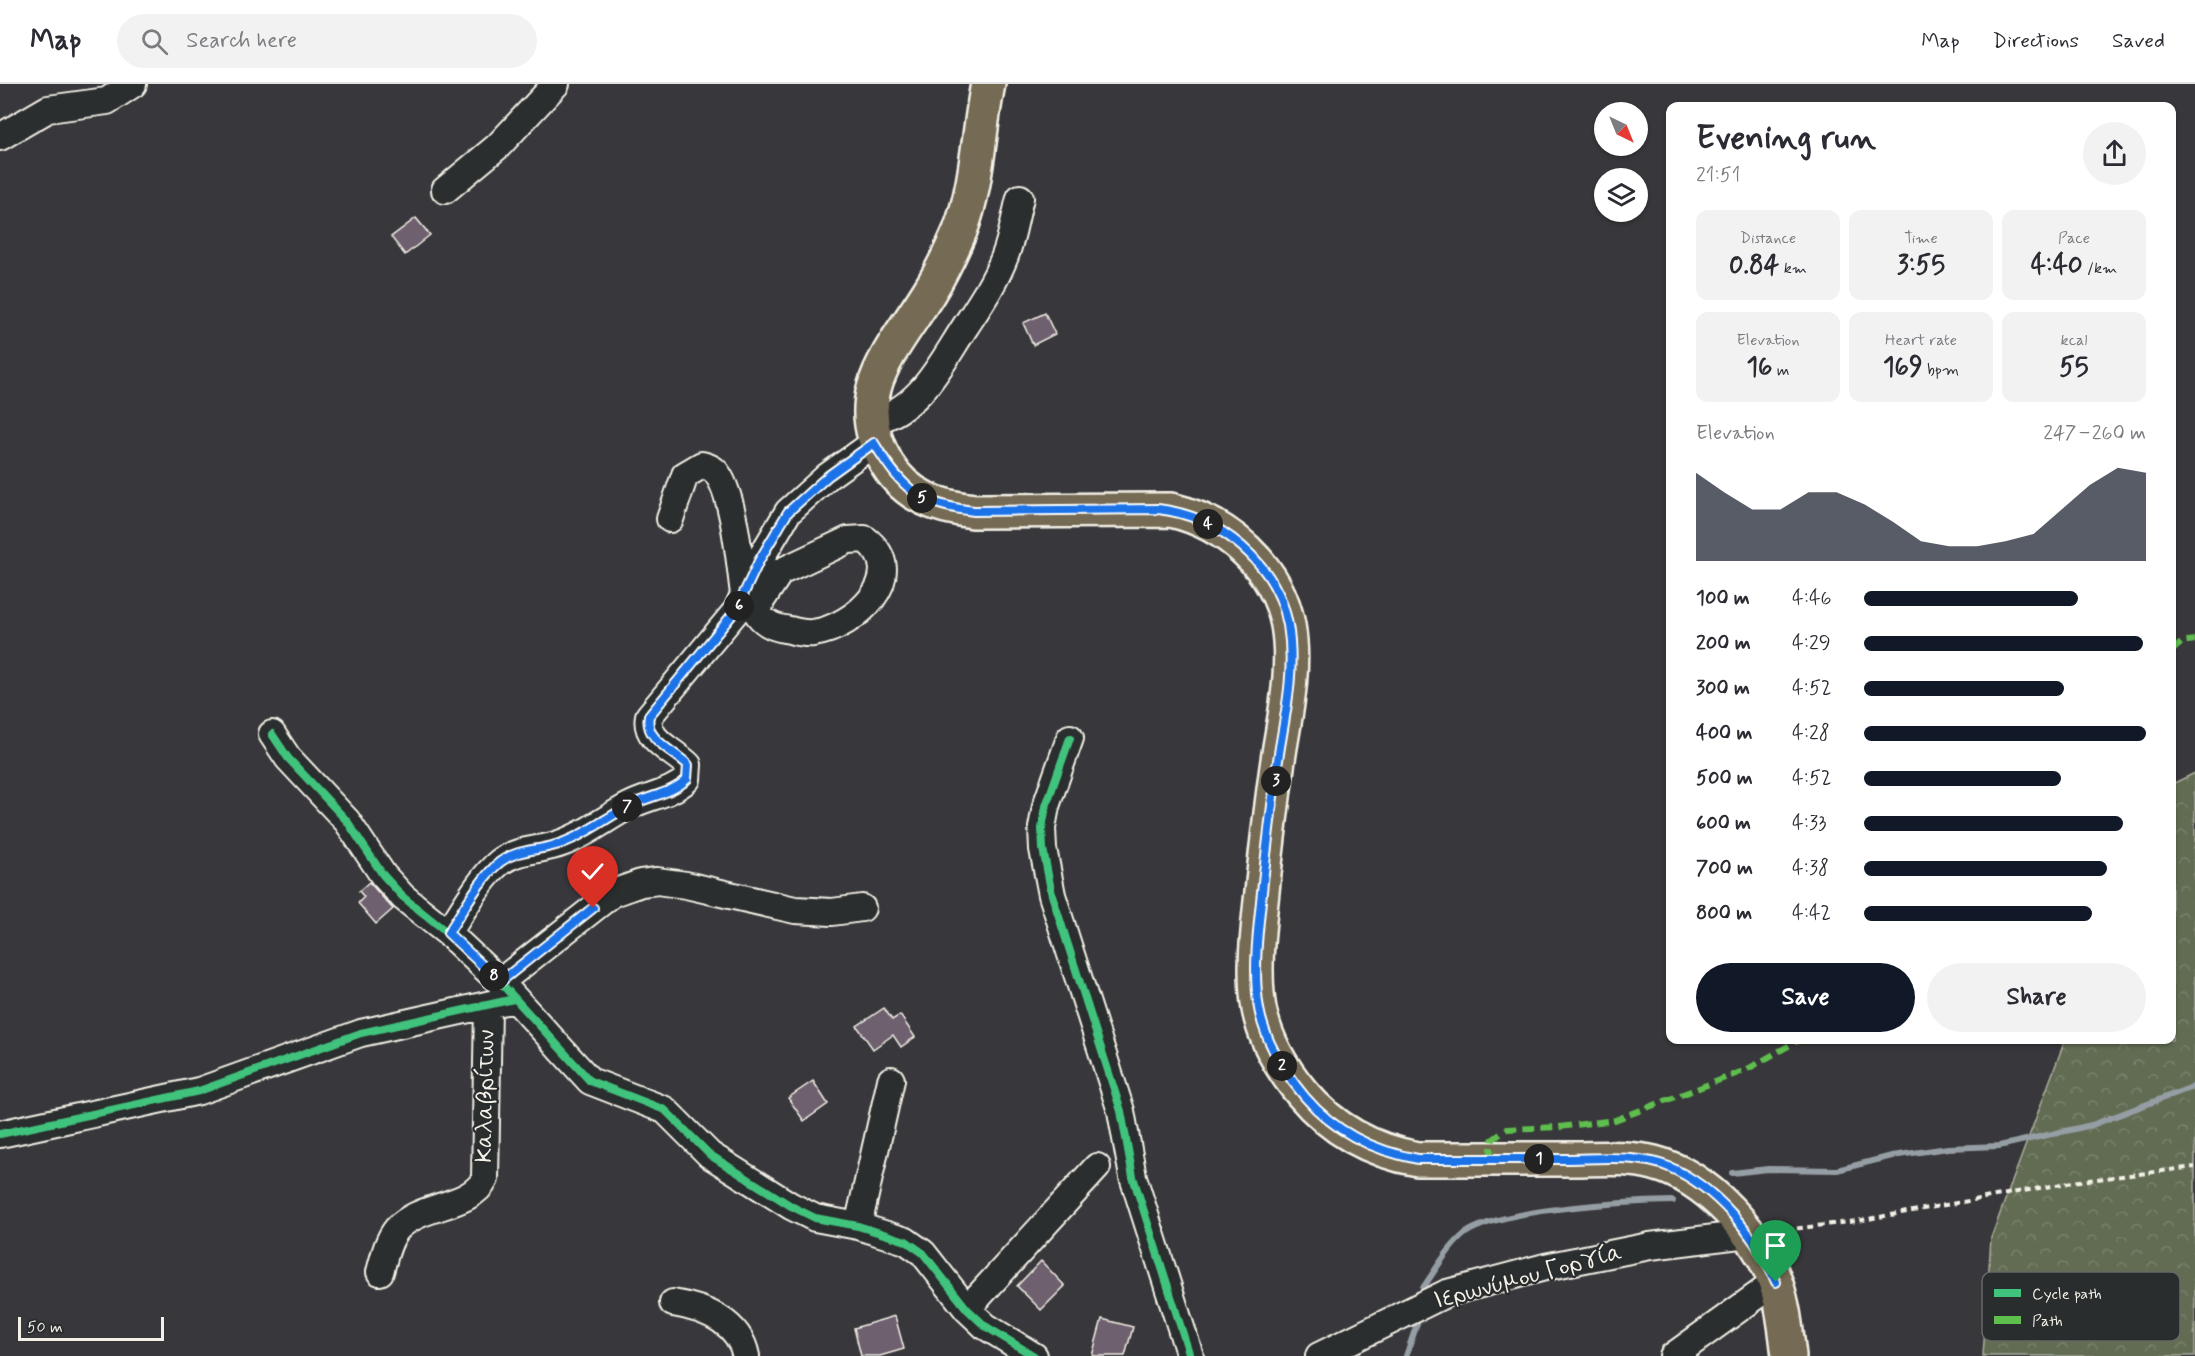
<!DOCTYPE html>
<html lang="en">
<head>
<meta charset="utf-8">
<style>
	:root { --surface:#fff; --page:#f2f2f3; --text:#2b2b33; --muted:#7c7c81; --line:#e1e1e2; --accent:#111827 }
	body { margin:0; font-family:Mynerve,sans-serif; background:var(--page); color:var(--text); height:100vh; display:flex; flex-direction:column; font-size:22px; white-space:nowrap }
	* { box-sizing:border-box; margin:0 }
	p { font-size:20px; color:var(--muted) }
	.icon { flex:none; width:33px; height:33px; fill:none; stroke:currentColor; stroke-width:2; stroke-linecap:round; stroke-linejoin:round }
	.map { position:relative; flex:1; overflow:hidden }
	.drawer { position:absolute; left:1666px; top:18px; width:510px; height:942px; display:flex; flex-direction:column; background:var(--surface); border-radius:12px; box-shadow:0 2px 4px #0004 }
	.drawer>* { flex:none }
	.needle { width:39px; rotate:137deg }
	.buttons { position:absolute; left:1594px; top:18px; display:grid; gap:12px }
	.buttons a { display:grid; place-items:center; width:54px; height:54px; border-radius:50%; background:var(--surface); box-shadow:0 2px 4px #0004; font-size:30px }
	.scale { position:absolute; left:18px; bottom:15px; width:146px; box-sizing:border-box; padding-left:6px; border:3px solid #f4f1e8; border-top:0; font-size:16px; line-height:21px; white-space:nowrap; color:#f4f1e8; -webkit-text-stroke:4px #2a2d2e; paint-order:stroke }
	.pin { position:absolute; display:grid; place-items:center; width:51px; height:51px; color:#fff; margin:-62px -26px; border-radius:50% 50% 50% 0; rotate:-45deg; box-shadow:0 0 6px #0007 }
	.pin .icon { rotate:45deg }
	.km { position:absolute; width:30px; height:30px; margin:-15px; border-radius:50%; background:#222; color:#fff; font-size:16px; line-height:30px; text-align:center }
	.round { display:grid; place-items:center; flex:none; width:63px; height:63px; border-radius:32px; background:var(--page) }
	.overview { display:flex; align-items:center; justify-content:space-between; height:102px; padding:0 30px }
	h1 { font-size:33px; font-weight:800; line-height:45px }
	.metrics { display:grid; grid-template-columns:repeat(3,1fr); gap:9px; height:102px; padding:6px 30px }
	.metrics div { display:grid; align-content:center; border-radius:12px; background:var(--page); text-align:center }
	.metrics b { font-size:26px; font-weight:800 }
	.metrics small { font-size:16px; font-weight:400 }
	.metrics p { font-size:16px }
	.chart { height:168px; padding:12px 30px }
	.chart p { display:flex; justify-content:space-between }
	.chart svg { width:100%; height:108px; margin-top:6px; fill:var(--accent); opacity:.7 }
	.primary-button { display:flex; gap:12px; margin-top:auto; padding:12px 30px }
	.primary-button a { flex:1; height:69px; border-radius:36px; background:var(--accent); color:#fff; font-size:24px; font-weight:800; line-height:69px; text-align:center }
	.primary-button a+a { background:var(--page); color:var(--text) }
	ul { padding:0 30px; list-style:none; font-size:20px }
	li { display:grid; grid-template-columns:96px 72px 1fr; align-items:center; height:45px }
	li i { height:15px; border-radius:8px; background:var(--accent) }
	header { display:flex; align-items:center; gap:36px; box-sizing:border-box; height:84px; padding:0 30px; background:var(--surface); border-bottom:2px solid var(--line) }
	header strong { font-size:28px }
	nav { display:flex; gap:33px; margin-inline-start:auto; font-size:21px }
	.search { width:420px; height:54px; background:var(--page); display:flex; align-items:center; gap:15px; box-sizing:border-box; padding:0 21px; border-radius:33px; color:var(--muted); font-size:22px }
	.map>svg:first-child { display:block }
</style>
</head>
<body>
<header>
<strong>Map</strong>
<div class="search"><svg class="icon" aria-label="search" viewBox="0 0 24 24"><circle cx="10" cy="10" r="6"/><path d="M15 15l6 6"/></svg>Search here</div>
<nav><a>Map</a><a>Directions</a><a>Saved</a></nav>
</header>
<div class="map">
<svg width="2195" height="1272" viewBox="0 0 2195 1272">
	<defs>
		<pattern id="park-crowns" width="20" height="18" patternUnits="userSpaceOnUse" patternTransform="scale(1.5)"><rect width="20" height="18" fill="#626c53"/><path d="M2 6a3 3 0 1 1 6 0M12 15a3 3 0 1 1 6 0" fill="none" stroke="#79816c"/></pattern>
	</defs>
	<rect width="100%" height="100%" fill="#38373b"/>
	<filter id="ink" filterUnits="userSpaceOnUse"><feTurbulence type="fractalNoise" baseFrequency=".0167" numOctaves="2"/><feDisplacementMap in="SourceGraphic" scale="12" xChannelSelector="R" yChannelSelector="G"/><feConvolveMatrix kernelMatrix="1 2 1 2 8 2 1 2 1" color-interpolation-filters="sRGB"/></filter>
	<g filter="url(#ink)">
		<path fill="url(#park-crowns)" stroke="#abae9e" stroke-width="1.5" d="M2195,689v583h-212l8,-118 74,-198h107v-256z"/>
		<g fill="none" stroke-linecap="round" stroke-linejoin="round">
			<path stroke="#959ea4" stroke-width="6" d="M1732,1089l36,-4 69,1 55,-14 56,-8 51,-2 93,-21 103,-39
				M1423,1204c11,-16 29,-47 46,-57 40,-23 155,-29 204,-30
				M1406,1272l11,-32"/>
		</g>
		<path fill="#6e606e" stroke="#f4f1e8" stroke-width="1.5" d="M416,134l14,17 -25,20 -14,-18z
			M1045,229l10,21 -22,11 -10,-22z
			M369,798l24,27 -17,15 -18,-21 6,-6 -5,-6z
			M884,924l8,12 8,-5 15,22 -14,10 -8,-12 -20,14 -16,-23z
			M813,997l15,23 -24,17 -16,-23z
			M1041,1177l24,25 -24,24 -24,-24z
			M895,1232l9,33 -24,7h-19l-7,-28z
			M1102,1235l31,8 -8,29h-33z"/>
		<g fill="none" stroke-linecap="round" stroke-linejoin="round">
			<g stroke="#f4f1e8" stroke-width="30">
				<path id="minor" d="M0,53l48,-28 59,-8 26,-17
					M445,106l53,-44 58,-62
					M871,338c49,-13 68,-55 94,-95 15,-23 30,-45 40,-71 7,-18 10,-39 15,-58
					M670,435l15,-44 17,-10c4,1 10,3 13,6 19,20 25,94 29,123
					M865,455c48,36 -11,89 -52,94 -8,1 -16,-1 -23,-3 -14,-2 -24,-5 -32,-16l3,-13 19,-29 68,-32z
					M272,650l16,24 59,63 36,54 20,22 45,36 52,49 90,99 75,29 45,45 81,51 24,12 43,8 48,15 17,12 44,56 18,17 49,30
					M1070,654l-24,68 -4,22 1,21 9,46 69,216 12,66 57,179
					M448,849c14,-21 33,-56 52,-71 16,-12 33,-11 52,-16 28,-7 52,-27 77,-40 19,-10 42,-12 58,-27l1,-14c-15,-15 -44,-25 -39,-49l88,-106 22,-49 29,-49 40,-36 46,-33
					M500,898l113,-89 28,-10 16,-2 29,4 109,25 37,2 30,-4
					M0,1050l199,-43 162,-58 153,-34
					M858,1142l33,-146
					M380,1188c4,-14 7,-31 17,-43 22,-25 74,-21 88,-50l3,-173
					M673,1219c31,5 66,18 73,53
					M967,1225l130,-142
					M1319,1272l128,-63 98,-26 105,-21 98,-12
					M1673,1272l103,-74"/>
			</g>
			<g stroke="#f4f1e8" stroke-width="38">
				<path id="major" d="M988,0c-10,49 -10,100 -28,147 -9,21 -19,42 -31,61 -35,57 -84,103 -42,172 20,33 51,43 87,47l197,-1c56,13 106,57 117,115 7,40 -1,81 -8,122 -7,44 -12,90 -17,135 -4,41 -11,86 -4,127 6,30 23,60 43,84 30,36 70,58 116,66 50,0 100,0 150,0 28,0 59,-3 86,4 53,14 105,71 122,121 8,23 10,48 13,72"/>
			</g>
			<path stroke="#f4f1e8" stroke-width="4" stroke-dasharray="6 4.5" stroke-linecap="butt" d="M1776,1147l81,-10 216,-39 122,-15"/>
			<use href="#minor" stroke="#2a2d2e" stroke-width="26"/>
			<use href="#major" stroke="#746b52" stroke-width="33"/>
			<path stroke="#5fbe4e" stroke-width="6" stroke-dasharray="12 6" stroke-linecap="butt" d="M2172,567l10,-9 13,-2
				M1490,1075l2,-19 15,-11 52,-2 56,-7 131,-50 53,-30"/>
			<g stroke="#2a2d2e" stroke-width="11">
				<path id="cycleway" d="M272,650l16,24 59,63 36,54 20,22 45,36 52,49 90,99 75,29 45,45 81,51 24,12 43,8 48,15 17,12 44,56 18,17 49,30
					M1070,654l-24,68 -4,22 1,21 9,46 69,216 12,66 57,179
					M448,849c14,-21 33,-56 52,-71 16,-12 33,-11 52,-16 28,-7 52,-27 77,-40 19,-10 42,-12 58,-27l1,-14c-15,-15 -44,-25 -39,-49l88,-106 22,-49 29,-49 40,-36 46,-33
					M0,1050l199,-43 162,-58 153,-34"/>
			</g>
			<use href="#cycleway" stroke="#40c37c" stroke-width="8"/>
		</g>
	</g>
	<g fill="none" stroke-linecap="round" stroke-linejoin="round" filter="url(#ink)">
		<g stroke="#fff" stroke-width="12">
			<path id="route" d="M593,824l-93,74 -52,-49c14,-21 33,-56 52,-71 16,-12 33,-11 52,-16 28,-7 52,-27 77,-40 19,-10 43,-12 58,-27l1,-14c-15,-15 -44,-25 -39,-49l87,-106 23,-49 29,-49 40,-36 46,-33c28,46 46,62 100,68l184,-2c61,7 119,54 130,116 7,41 -1,81 -8,122 -7,45 -12,90 -17,135 -4,41 -11,86 -4,127 6,32 25,63 46,88 29,34 69,54 113,62 49,0 97,0 146,0 34,0 73,-5 105,8 47,20 87,68 107,115"/>
		</g>
		<use href="#route" stroke="#1a73e8" stroke-width="8"/>
	</g>
	<g text-anchor="middle" dominant-baseline="central" stroke-width="4.5" stroke-linejoin="round" paint-order="stroke">
		<g font-size="24" fill="#f4f1e8" stroke="#2a2d2e">
			<text transform="translate(486 1012) rotate(-89)">Καλαβρίτων</text>
			<text transform="translate(1528 1193) rotate(-15)">Ιερωνύμου Γοργία</text>
		</g>
	</g>
	<rect x="1982" y="1188" width="198" height="69" rx="9" fill="#2a2d2e" stroke="#676866" stroke-width="1.5"/>
	<rect x="1994" y="1205" width="27" height="8" fill="#40c37c"/>
	<rect x="1994" y="1232" width="27" height="8" fill="#5fbe4e"/>
	<g font-size="16" fill="#f4f1e8">
		<text x="2032" y="1215">Cycle path</text>
		<text x="2032" y="1242">Path</text>
	</g>
</svg>
<div class="buttons">
<a><svg class="needle" viewBox="-14 -14 28 28"><path d="M0-13l5 13h-10z" fill="#e53935"/><path d="M0 13l5-13h-10z" fill="#7c7c81"/></svg></a>
<a><svg class="icon" aria-label="layers" viewBox="0 0 24 24"><path d="M12 4l9 5-9 5-9-5zM3 14l9 5 9-5"/></svg></a>
</div>
<div class="scale">50 m</div>
<div class="pin" style="left:1776px;top:1198px;background:#1e9e55"><svg class="icon" aria-label="arrive" viewBox="0 0 24 24"><path d="M6 21V4h12l-3 4 3 4H6"/></svg></div>
<div class="pin" style="left:593px;top:824px;background:#d93025"><svg class="icon" aria-label="check" viewBox="0 0 24 24"><path d="M5 12l5 5 9-10"/></svg></div>
<b class="km" style="left:1539px;top:1075px">1</b>
<b class="km" style="left:1282px;top:982px">2</b>
<b class="km" style="left:1276px;top:697px">3</b>
<b class="km" style="left:1208px;top:440px">4</b>
<b class="km" style="left:922px;top:414px">5</b>
<b class="km" style="left:739px;top:522px">6</b>
<b class="km" style="left:627px;top:723px">7</b>
<b class="km" style="left:494px;top:892px">8</b>
<section class="drawer">
<div class="overview"><div><h1>Evening run</h1><p>21:51</p></div><a class="round"><svg class="icon" aria-label="share" viewBox="0 0 24 24"><path d="M12 15V3M7 8l5-5 5 5M5 13v7h14v-7"/></svg></a></div>
<div class="metrics">
<div><p>Distance</p><b>0.84<small> km</small></b></div>
<div><p>Time</p><b>3:55</b></div>
<div><p>Pace</p><b>4:40<small> /km</small></b></div>
</div>
<div class="metrics">
<div><p>Elevation</p><b>16<small> m</small></b></div>
<div><p>Heart rate</p><b>169<small> bpm</small></b></div>
<div><p>kcal</p><b>55</b></div>
</div>
<div class="chart"><p><span>Elevation</span>247–260 m</p>
<svg viewBox="0 0 160 44" preserveAspectRatio="none"><path d="M0 44V8L10 16L20 23L30 23L40 16L50 16L60 21L70 28L80 36L90 38L100 38L110 36L120 33L130 23L140 13L150 6L160 8V44z"/></svg>
</div>
<ul>
<li><b>100 m</b>4:46<i style="width:76%"></i></li>
<li><b>200 m</b>4:29<i style="width:99%"></i></li>
<li><b>300 m</b>4:52<i style="width:71%"></i></li>
<li><b>400 m</b>4:28<i style="width:100%"></i></li>
<li><b>500 m</b>4:52<i style="width:70%"></i></li>
<li><b>600 m</b>4:33<i style="width:92%"></i></li>
<li><b>700 m</b>4:38<i style="width:86%"></i></li>
<li><b>800 m</b>4:42<i style="width:81%"></i></li>
</ul>
<div class="primary-button"><a>Save</a><a>Share</a></div>
</section>
</div>
</body>
</html>
